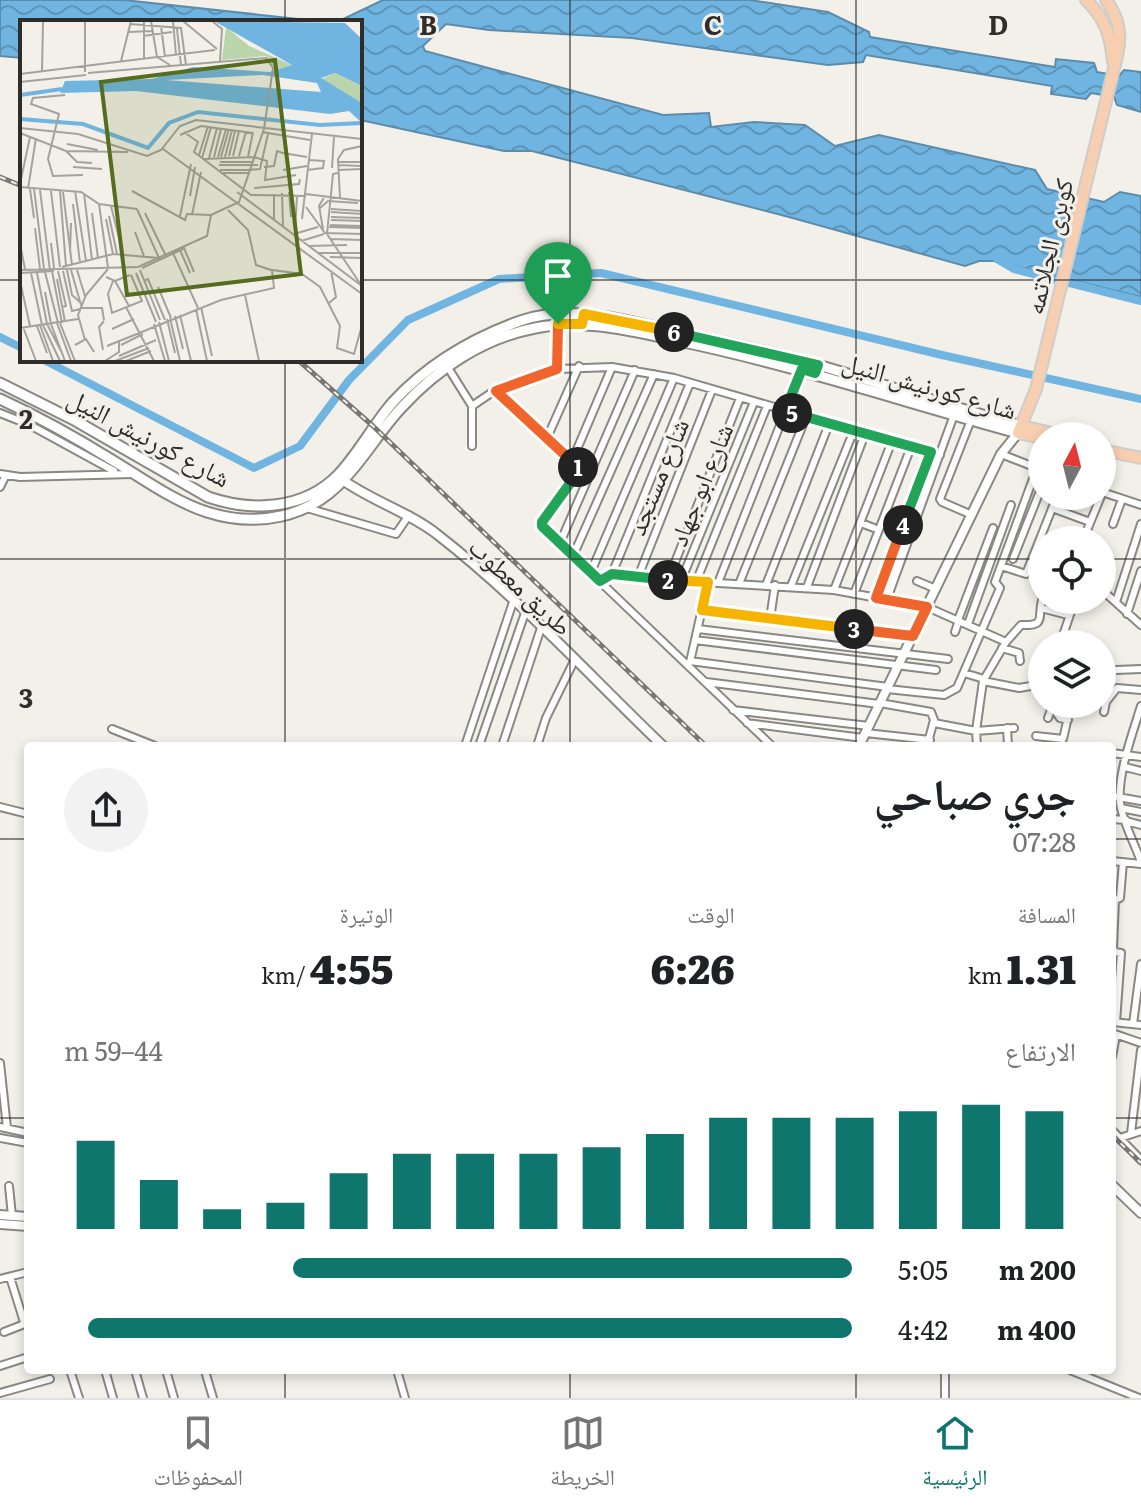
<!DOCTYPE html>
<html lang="ar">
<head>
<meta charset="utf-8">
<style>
	:root { --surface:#fff; --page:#f2f2f2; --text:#202124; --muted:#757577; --line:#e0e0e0; --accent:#0f766e }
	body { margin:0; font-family:Literata,"Noto Naskh Arabic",serif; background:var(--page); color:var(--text); direction:rtl; height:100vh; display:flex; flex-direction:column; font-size:30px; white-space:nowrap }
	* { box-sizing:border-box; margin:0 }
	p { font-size:26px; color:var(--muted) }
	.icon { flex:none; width:44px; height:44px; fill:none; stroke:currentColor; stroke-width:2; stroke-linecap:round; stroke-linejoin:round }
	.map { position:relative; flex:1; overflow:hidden; direction:ltr }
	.side { position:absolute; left:24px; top:742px; width:1092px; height:632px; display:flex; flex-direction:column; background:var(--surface); border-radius:8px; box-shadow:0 4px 12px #0003; direction:rtl }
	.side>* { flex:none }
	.needle { width:52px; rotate:7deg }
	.fabs { position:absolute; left:1028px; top:422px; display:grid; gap:16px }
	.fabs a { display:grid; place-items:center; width:88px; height:88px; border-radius:50%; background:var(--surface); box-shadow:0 4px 12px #0003; font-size:40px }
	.pin { position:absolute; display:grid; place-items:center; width:68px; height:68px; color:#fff; margin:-82px -34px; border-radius:50% 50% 50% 0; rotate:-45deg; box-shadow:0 0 8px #0007 }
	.pin .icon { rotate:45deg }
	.km { position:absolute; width:40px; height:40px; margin:-20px; border-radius:50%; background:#222; color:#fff; font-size:22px; line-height:40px; text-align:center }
	.round { display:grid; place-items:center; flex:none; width:84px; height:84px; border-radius:42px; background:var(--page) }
	.head { display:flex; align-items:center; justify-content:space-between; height:136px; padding:0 40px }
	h1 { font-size:44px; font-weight:800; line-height:60px }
	.metrics { display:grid; grid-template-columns:repeat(3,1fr); gap:12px; height:136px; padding:8px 40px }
	.metrics div { display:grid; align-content:center }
	.metrics b { font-size:40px; font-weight:800 }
	.metrics small { font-size:22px; font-weight:400 }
	.metrics p { font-size:22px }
	.chart { height:224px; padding:16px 40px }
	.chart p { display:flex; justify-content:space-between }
	.chart svg { width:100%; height:144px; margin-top:8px; stroke:var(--accent); stroke-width:6 }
	ul { padding:0 40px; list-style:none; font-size:26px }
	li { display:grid; grid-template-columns:128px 96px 1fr; align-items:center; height:60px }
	li i { height:20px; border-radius:10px; background:var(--accent) }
	.menu { display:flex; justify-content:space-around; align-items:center; height:112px; border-top:2px solid var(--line); background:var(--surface); font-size:22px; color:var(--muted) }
	.menu a { display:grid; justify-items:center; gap:4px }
	.menu .active { color:var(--accent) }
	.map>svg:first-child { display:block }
</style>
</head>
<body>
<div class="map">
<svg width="1141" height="1398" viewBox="0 0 1141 1398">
	<defs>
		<pattern id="water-waves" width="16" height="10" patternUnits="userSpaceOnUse" patternTransform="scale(2)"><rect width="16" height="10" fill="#70b5e1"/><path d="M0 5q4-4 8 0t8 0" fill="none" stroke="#5c94b7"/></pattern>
	</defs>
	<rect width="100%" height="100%" fill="#f2f0e9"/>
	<path fill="url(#water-waves)" stroke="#5c8caa" stroke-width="2" d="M0,0h124l202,22h-304v36l-22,-2z
		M383,0h367l78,12 41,20 1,5 185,30 1,-8 38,4 3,9 22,4 5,-6 17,2v40l-24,-7 -3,-8 -23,-4 -5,6 -35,-5 1,-8 -186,-31 -3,7 -35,3 -196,-27 -143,-8 -43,-6 -23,22 2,5 238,64 46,-2 2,14 43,-5 51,3 30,21 44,-11 156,35 12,19 57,13 16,-10 21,4v101l-147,-36h-15l-14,5 -176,-49 -257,-66h-28l-144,-31v-98h-23z"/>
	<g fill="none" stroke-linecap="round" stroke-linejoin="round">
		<path stroke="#70b5e1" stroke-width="8" d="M997,259l17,10 127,32
			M0,337l22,11
			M44,360l210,108 46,-22 49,-66 59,-60 91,-41 102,-6 341,82 199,44"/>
		<g stroke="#8a8882" stroke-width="10">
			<path id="minor" d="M447,366l25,40v40
				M557,369l1,-45
				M496,391l83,76v4l-37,51 2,6 228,218
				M472,406l25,-17 60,-20 55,-2 62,11 266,77
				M0,413l30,12 84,46
				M971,420l-31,79 2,3 30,13
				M547,438l32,-72
				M1001,454l41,16
				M572,461l40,-94
				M0,474l20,3 112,-3
				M0,487l6,-12
				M1102,492l39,13
				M307,508l89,26 13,-19
				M1052,508l38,14
				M861,523l13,5
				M1113,524l9,-25
				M1083,540l18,-44
				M560,543l75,-173
				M573,556l81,-182
				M1013,559l29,-73
				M1031,562l8,2 3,-4
				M1001,566l25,8 31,-78
				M591,572l83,-194
				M612,574l78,-191
				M638,577l74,-187
				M668,580l72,-182
				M600,581l12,-7 56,6 166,10 93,17 79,35 -23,39 -7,50 1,15
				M681,581l73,-179
				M917,581l19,8
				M696,582l71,-176
				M718,583l84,-214
				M739,584l67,-167
				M766,585l63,-161
				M791,586l63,-156
				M807,587l58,-153
				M834,590l58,-149
				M1102,590l39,35
				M854,594l57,-147
				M876,598l55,-146
				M887,599l67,-184
				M1116,602l25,-78
				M1041,608l27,7
				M702,610l211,26
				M1127,614l14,-43
				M770,619l5,-34
				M958,620l35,-92
				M968,624l43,-119
				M698,629l250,30
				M955,632l4,-12
				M695,640l241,30
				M1006,642l15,-17c26,1 16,-7 21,-25
				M1060,644l15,-44
				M1002,648l17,5 1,8
				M1037,658l5,2
				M690,661l198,26
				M690,662l18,-80
				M964,673l20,6
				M1102,676l14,-6 25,-1
				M983,681l36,7 23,-4
				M706,682l173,22
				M887,689l57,6 13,-7 43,-100 -5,-6 42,-114
				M880,703l51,9 3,8 -7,26
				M1141,706c-8,26 -24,69 -21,97 3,20 15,41 21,59
				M733,710l136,16
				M1104,712l2,-10 11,-14 24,2
				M1048,718l4,-11 8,11 8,2
				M747,723l116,15
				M934,723l42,8 38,-3
				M1007,728l1,18
				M112,729l43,17
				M866,733l64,7
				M1036,736l27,3 6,-26 8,-4 3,-5
				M465,746l48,-144
				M479,746l46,-133
				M502,746l39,-118
				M537,746l9,-28 28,-57
				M1112,753l29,4
				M1125,767l16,4
				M1112,796l29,5
				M0,807l28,7
				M1121,808l20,4
				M1112,819l14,1
				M1126,821l15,4
				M1112,861l29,3
				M1113,1022l28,3
				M1116,1022l5,-69 -6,-1 -2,-4 2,-48 5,-2 3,-36
				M1133,1024l8,-60
				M1112,1033l29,10
				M1112,1057l4,-22
				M0,1063l7,65
				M0,1127l28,6
				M1112,1130l29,30
				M1131,1133l10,-83
				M0,1138l28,5
				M1120,1138l21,-7
				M9,1186l3,30
				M0,1279l28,-7
				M4,1332l18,-7 2,-3 -14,-45
				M0,1366l28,-9
				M70,1370l9,28
				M105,1370l8,28
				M135,1370l8,28
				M166,1370l8,28
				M397,1370l8,28
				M945,1370v28
				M1070,1370l69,28
				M205,1371l8,27
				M0,1393l50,-14"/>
		</g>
		<g stroke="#8a8882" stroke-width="12">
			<path id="tertiary" d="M337,476c31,24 71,35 101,59 81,63 151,140 225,211
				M859,746l142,-292 17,-21
				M1112,1185l29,28
				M0,1215l28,2
				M0,1224l28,2"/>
		</g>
		<g stroke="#8a8882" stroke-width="13">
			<path id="secondary" d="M0,383l76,38 132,76c43,15 96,13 130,-22 21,-22 35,-50 55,-73 34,-37 80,-64 127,-81 52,-18 110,1 162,12 45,10 91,19 136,32 68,20 135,43 204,61
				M0,399c39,18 75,38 112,61 30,18 61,41 95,52 50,16 103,6 138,-34 21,-22 36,-49 57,-71 35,-38 81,-69 133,-79 47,-10 97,3 144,13 115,24 225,61 339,92"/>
		</g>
		<g stroke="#cdcdcc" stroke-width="14">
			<path id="primary" d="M1086,0c19,18 25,37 27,62
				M1022,426l42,10
				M1042,438l-24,-5 18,-44 81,-333c5,-22 2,-38 -11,-56
				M1102,450l39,8"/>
		</g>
		<use href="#minor" stroke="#fff" stroke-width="6"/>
		<use href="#tertiary" stroke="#fff" stroke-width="8"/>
		<use href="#secondary" stroke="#fff" stroke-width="9"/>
		<use href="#primary" stroke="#f7ceb0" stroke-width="10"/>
		<g stroke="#797774" stroke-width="5">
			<path id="rail" d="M0,177l22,9
				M298,360l75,66 333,320
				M1112,1135l29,28"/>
		</g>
		<use href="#rail" stroke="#f2f0e9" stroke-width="2" stroke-dasharray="6" stroke-linecap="butt"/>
	</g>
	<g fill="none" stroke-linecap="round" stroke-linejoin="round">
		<g stroke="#fff" stroke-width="16">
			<path id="split-1" d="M558,324l-1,45 -61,22 82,76"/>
		</g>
		<g stroke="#fff" stroke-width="16">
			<path id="split-2" d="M578,467l1,4 -37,51v4l58,55 12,-7 56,6"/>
		</g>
		<g stroke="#fff" stroke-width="16">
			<path id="split-3" d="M668,580l40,2 -6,28 152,19"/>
		</g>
		<g stroke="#fff" stroke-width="16">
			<path id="split-4" d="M854,629l59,7 14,-29 -51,-9 27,-73"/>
		</g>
		<g stroke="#fff" stroke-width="16">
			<path id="split-5" d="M792,413l139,39 -28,73"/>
		</g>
		<g stroke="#fff" stroke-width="16">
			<path id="split-6" d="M674,332l144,33 -3,8 -13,-4 -17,42 7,2"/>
		</g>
		<g stroke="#fff" stroke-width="16">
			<path id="split-7" d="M558,324h24l2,-10 90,18"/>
		</g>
		<use href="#split-1" stroke="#f0652b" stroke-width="10"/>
		<use href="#split-2" stroke="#22a559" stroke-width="10"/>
		<use href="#split-3" stroke="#f5b400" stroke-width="10"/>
		<use href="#split-4" stroke="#f0652b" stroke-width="10"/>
		<use href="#split-5" stroke="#22a559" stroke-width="10"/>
		<use href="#split-6" stroke="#22a559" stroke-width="10"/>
		<use href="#split-7" stroke="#f5b400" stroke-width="10"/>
	</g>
	<path fill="none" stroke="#2e2d2b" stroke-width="2" stroke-opacity="0.55" d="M285,0v22M570,0v746M856,0v746M0,280h22M360,280h781M285,360v386M0,559h1042M1102,559h39M0,839h28M1112,839h29M0,1118h28M1112,1118h29M285,1370v28M570,1370v28M856,1370v28"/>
	<g text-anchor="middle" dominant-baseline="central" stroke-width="6" stroke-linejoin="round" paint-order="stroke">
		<g font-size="26" fill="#2e2d2b" stroke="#f2f0e9">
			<text transform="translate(1047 246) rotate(-77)">كوبرى الجلاتمه</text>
			<text transform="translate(930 384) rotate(16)">شارع كورنيش النيل</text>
			<text transform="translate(150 436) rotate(28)">شارع كورنيش النيل</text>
			<text transform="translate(656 476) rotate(-68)">شارع مستجد</text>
			<text transform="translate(699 484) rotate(-68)">شارع ابو جهاد</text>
			<text transform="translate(522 585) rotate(43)">طريق معطوب</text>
		</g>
	</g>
	<g transform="translate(20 20)">
		<rect width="342" height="342" fill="#f2f0e9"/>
		<path d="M206,7l23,19 43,19 -16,6 -10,-15 -44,4z" fill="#bad5ac"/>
		<path d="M315,53l27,13v17l-41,-24z" fill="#bad5ac"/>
		<path d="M194,1l131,2 17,16v47l-27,-13 -14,5 41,25v20l-13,-12 -19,3 -194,-23 -76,2 5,-12 87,-2 41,-12 77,5 22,-7zM243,55l54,8 4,9 -155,-12z" fill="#70b5e1" fill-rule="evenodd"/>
		<path fill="none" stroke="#70b5e1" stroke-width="4" d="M0,75l42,-6M237,82l35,5M0,99l63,5 65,24 21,-25 29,-11 122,13 42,-2"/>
		<path fill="none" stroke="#a4a29d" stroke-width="2" d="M65,1v51M131,1l6,36 58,-7M153,1l3,34M163,1l34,28M192,1l10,8 -2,32M124,2v37M110,4l51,4 5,37M141,6l4,31M157,9l4,36M108,12l24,-1M123,16l29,-4M101,41l10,-40M22,52l1,-51M68,53l178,-15 7,10 -9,61M0,54l137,-17 13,8M0,62l66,-7M45,75l-32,3 -2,6 28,10 -11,45 5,17 30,-1M0,108l58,6 69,22 14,-6 19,-24 16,-6 166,19M164,112l14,10 -4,10 57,43 55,1M242,112l48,8M0,113l46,18 62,1M160,115l21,-9 52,7M47,124l31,6M143,129l199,145M46,131l11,11 15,1M263,133l24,4M179,135l9,-29M209,136l6,-25M213,136l6,-25M219,136l7,-24M194,137l7,-28M198,137l8,-28M201,137l8,-28M205,137l7,-27M228,137l5,-25M182,138l9,-31M189,138l8,-30M183,139l51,-2 13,4 -2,19 31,-5M200,142h32M317,142h25M199,145h39M318,145l24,1M53,147l29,2M244,147l10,-1 3,-15 6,2M312,148l2,-32M200,150h29M229,150l11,-1 8,-35M263,150l24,-4M287,150l16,-2 1,-7 -16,-1M318,150l24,-1M203,153h25M318,153l-5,1 -6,60 34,51M0,164l10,-47M0,167l61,5 18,12 38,5M234,168l45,-4 1,-5M8,169l8,-51M10,169l4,29M14,169l10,80M20,170l10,81M31,171l9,76M40,171l6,75M55,171l11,70M112,171l53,29 2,-6 23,1M43,172l9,73M217,172l125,94M269,172l2,25M64,173l8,67M262,173l1,33M254,174v26M286,174l56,7M170,176l5,-29M320,178l-2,-39 6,-9 18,-4M53,184l7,59M79,184l9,64M91,186l12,48M286,187l19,26 37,1M299,189l9,-8 30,2M311,189l31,2M208,190l20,20 8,35 15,5M311,192l31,2M72,193l6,45M125,193l20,41M172,195l9,-43M89,196l8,38M160,196l11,-52M311,197l31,1M86,199l7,35M282,199l10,-85M311,200l31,1M310,205l32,1M309,207l33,1M15,208l5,41M303,209l-4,-23 6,-10M115,212l9,24M274,214l24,-7M275,214l2,-39M310,219l32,1M281,221l23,-7M31,223l3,25M0,224l5,25M289,226l38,-1M164,228l10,24M160,230l10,23M50,232l1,-29M153,233l25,55M297,233h45M310,237l32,1M42,247l51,-13 46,4 -22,-49M122,248l43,-20M0,250l118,-3 69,-31 4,-21 28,-13 25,-73M47,250l5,25 9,8M51,250l10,35M57,250l8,26M120,250l20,50M32,251l10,52M38,251l8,35 -4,1M43,251l9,40 8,-2M25,252l13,51M0,253l34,-2M11,253l11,52M17,253l10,51 14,27M116,253l20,49M86,257l9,4 15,-6M37,259l8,43M0,261l10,45M93,261l-5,13 4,19 30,-12 -11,-26M95,261l14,25M124,261l4,-2 17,41M138,267l13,31M25,272l6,32M225,275l14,66M309,283l7,-6 -5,-26M106,287l28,54M181,287l11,49M61,288h21l2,12M176,289l11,52M160,295l11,46M155,296l8,33M150,298l10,43M147,299l8,34M139,302l10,39M37,303l14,38M40,303l15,38M31,304l14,37M134,304l11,37M20,305l13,36M23,305l17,36M17,306l10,27M3,307l13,34M0,308l58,-9M92,309l22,-10M65,320l-7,-25 8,-20 22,-26M55,325l11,-6 8,13M101,325l22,-11M87,326l114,-46 53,-12 -2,-18 30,4 18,13 20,39 -3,22 17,6 8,-29M83,330l-4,-23 5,-6M99,336l37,-16M85,341l14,-9v-12M95,341l34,-13M106,341l25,-10"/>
		<path fill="#556d1e" fill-opacity="0.15" stroke="#556d1e" stroke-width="4" d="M255,40l26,214 -174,21 -26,-213z"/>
		<rect width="342" height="342" fill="none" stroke="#2e2d2b" stroke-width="4"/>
	</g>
	<g font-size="26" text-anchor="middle" font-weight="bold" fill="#2e2d2b" stroke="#f2f0e9" stroke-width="6" stroke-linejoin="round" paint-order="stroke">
		<text x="428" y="35">B</text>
		<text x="713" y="35">C</text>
		<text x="998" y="35">D</text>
		<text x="26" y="429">2</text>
		<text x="26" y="708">3</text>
	</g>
</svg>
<div class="fabs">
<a><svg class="needle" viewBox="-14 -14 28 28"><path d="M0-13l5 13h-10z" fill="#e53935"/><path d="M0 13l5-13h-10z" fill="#757577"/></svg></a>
<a><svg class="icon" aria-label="locate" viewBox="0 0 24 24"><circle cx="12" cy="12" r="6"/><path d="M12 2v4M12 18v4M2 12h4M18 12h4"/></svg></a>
<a><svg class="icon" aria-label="layers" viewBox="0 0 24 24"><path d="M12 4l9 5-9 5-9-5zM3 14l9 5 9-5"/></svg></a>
</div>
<div class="pin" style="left:558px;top:324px;background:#1e9e55"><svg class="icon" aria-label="arrive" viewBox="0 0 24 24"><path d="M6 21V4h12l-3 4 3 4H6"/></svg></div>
<b class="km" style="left:578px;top:467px">1</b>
<b class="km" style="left:668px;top:580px">2</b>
<b class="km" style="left:854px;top:629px">3</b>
<b class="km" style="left:903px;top:525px">4</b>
<b class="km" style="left:792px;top:413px">5</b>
<b class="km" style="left:674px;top:332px">6</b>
<section class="side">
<div class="head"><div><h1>جري صباحي</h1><p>07:28</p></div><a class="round"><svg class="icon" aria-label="share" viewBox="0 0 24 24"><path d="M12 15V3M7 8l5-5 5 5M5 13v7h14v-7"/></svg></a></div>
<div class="metrics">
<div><p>المسافة</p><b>1.31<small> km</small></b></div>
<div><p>الوقت</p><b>6:26</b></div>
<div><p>الوتيرة</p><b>4:55<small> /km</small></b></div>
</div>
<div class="chart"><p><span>الارتفاع</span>44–59 m</p>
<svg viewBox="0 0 160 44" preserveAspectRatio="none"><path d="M5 44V17M15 44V29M25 44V38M35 44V36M45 44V27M55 44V21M65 44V21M75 44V21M85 44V19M95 44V15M105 44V10M115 44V10M125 44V10M135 44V8M145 44V6M155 44V8"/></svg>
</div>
<ul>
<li><b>200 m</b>5:05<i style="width:71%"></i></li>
<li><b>400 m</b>4:42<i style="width:97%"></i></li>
</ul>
</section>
</div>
<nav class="menu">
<a class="active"><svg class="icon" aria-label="home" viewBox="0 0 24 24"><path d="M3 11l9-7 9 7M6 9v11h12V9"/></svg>الرئيسية</a>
<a><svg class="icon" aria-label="map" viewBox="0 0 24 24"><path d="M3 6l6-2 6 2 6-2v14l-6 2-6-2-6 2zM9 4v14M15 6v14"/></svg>الخريطة</a>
<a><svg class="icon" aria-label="saved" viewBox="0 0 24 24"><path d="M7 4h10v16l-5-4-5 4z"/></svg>المحفوظات</a>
</nav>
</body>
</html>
